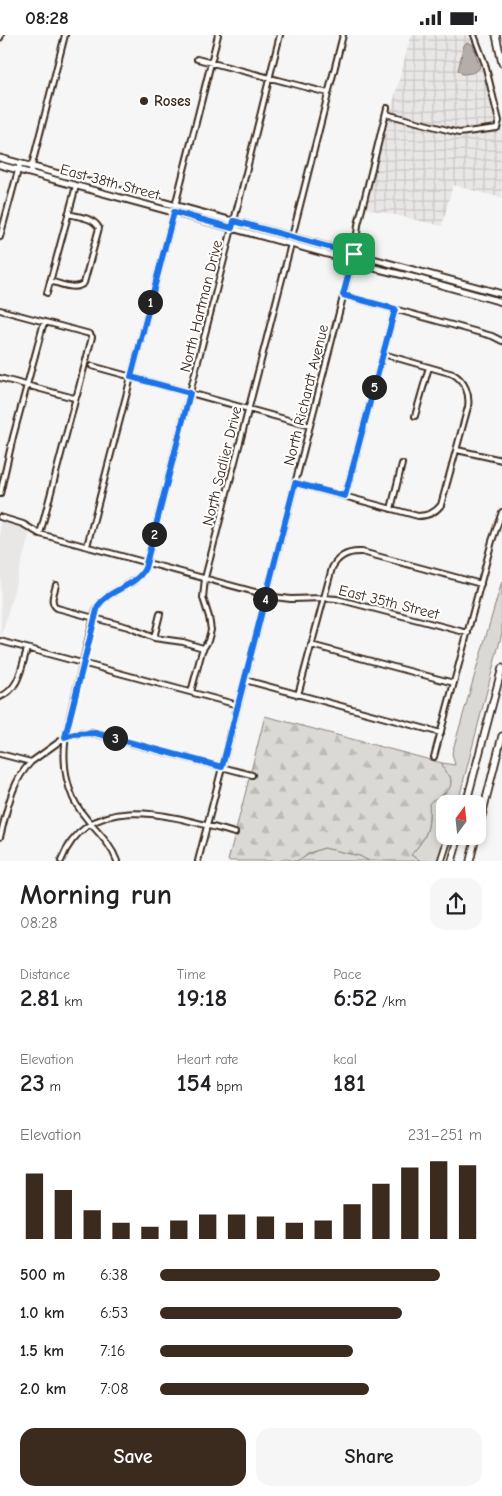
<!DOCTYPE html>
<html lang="en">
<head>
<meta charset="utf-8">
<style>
	:root { --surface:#fff; --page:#f6f6f6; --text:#202124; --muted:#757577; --accent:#3b2a1e }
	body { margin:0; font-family:"Comic Neue",sans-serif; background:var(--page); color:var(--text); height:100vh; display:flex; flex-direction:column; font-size:19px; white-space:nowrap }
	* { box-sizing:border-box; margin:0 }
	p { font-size:16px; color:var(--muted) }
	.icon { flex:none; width:28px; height:28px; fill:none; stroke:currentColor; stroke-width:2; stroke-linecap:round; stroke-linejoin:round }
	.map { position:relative; height:826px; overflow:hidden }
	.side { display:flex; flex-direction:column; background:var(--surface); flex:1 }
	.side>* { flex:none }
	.needle { width:32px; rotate:15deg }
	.tools { position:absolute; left:436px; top:760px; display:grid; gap:10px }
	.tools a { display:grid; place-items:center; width:50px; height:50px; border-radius:10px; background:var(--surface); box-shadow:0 2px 8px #0003; font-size:25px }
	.pin { position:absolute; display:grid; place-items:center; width:42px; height:42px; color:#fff; margin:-21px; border-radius:10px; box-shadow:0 2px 8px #0006 }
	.km { position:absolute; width:25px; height:25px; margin:-12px; border-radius:50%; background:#222; color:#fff; font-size:14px; line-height:25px; text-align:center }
	.round { display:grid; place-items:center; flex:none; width:52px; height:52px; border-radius:15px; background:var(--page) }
	.summary { display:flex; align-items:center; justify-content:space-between; height:85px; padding:0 20px }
	h1 { font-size:28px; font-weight:600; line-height:38px }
	.metrics { display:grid; grid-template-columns:repeat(3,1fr); gap:8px; height:85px; padding:5px 20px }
	.metrics div { display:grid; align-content:center }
	.metrics b { font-size:25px; font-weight:600 }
	.metrics small { font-size:14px; font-weight:400 }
	.metrics p { font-size:14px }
	.chart { height:140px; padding:10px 20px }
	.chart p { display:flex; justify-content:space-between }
	.chart svg { width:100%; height:90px; margin-top:5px; stroke:var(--accent); stroke-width:6 }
	.cta { display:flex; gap:10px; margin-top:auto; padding:10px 20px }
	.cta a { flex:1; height:58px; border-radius:15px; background:var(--accent); color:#fff; font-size:20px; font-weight:600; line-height:58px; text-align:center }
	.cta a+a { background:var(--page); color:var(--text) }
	ul { padding:0 20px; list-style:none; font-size:16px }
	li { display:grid; grid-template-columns:80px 60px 1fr; align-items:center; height:38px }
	li i { height:12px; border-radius:6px; background:var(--accent) }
	.status { display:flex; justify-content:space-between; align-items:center; height:35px; padding:0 25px; background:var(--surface); direction:ltr }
	.status svg { height:14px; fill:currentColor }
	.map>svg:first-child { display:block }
</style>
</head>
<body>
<div class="status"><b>08:28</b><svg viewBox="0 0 49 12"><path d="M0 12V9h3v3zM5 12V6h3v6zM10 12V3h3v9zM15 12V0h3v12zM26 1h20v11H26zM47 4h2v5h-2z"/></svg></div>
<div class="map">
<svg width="502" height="826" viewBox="0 0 502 826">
	<defs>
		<pattern id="industrial-grid" width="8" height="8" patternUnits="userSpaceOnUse" patternTransform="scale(1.25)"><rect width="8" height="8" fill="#e9e7e6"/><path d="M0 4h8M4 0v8" fill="none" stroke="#c9c6c5"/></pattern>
		<pattern id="forest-firs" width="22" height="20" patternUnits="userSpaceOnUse" patternTransform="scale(1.25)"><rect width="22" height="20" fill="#dbd9d6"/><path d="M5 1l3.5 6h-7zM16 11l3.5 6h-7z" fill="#bdbab7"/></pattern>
	</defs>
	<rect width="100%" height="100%" fill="#f7f6f6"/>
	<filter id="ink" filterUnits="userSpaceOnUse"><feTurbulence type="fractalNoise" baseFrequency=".02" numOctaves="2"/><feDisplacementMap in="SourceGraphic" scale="10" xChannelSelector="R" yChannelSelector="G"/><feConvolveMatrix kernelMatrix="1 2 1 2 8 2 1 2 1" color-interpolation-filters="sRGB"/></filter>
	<g filter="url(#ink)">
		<path fill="#e9e7e6" d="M0,486l24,7 6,4 -29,106z"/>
		<path fill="url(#industrial-grid)" d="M411,0h60l11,31 14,57 6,-1v76l-49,-13 -11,41 -77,-18z"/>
		<path fill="#dbd9d6" stroke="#8b827a" d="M502,546v52l-43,165 -2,6h-12l1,32 -9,25h-16l-11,-6c12,-12 19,-21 19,-39 0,-4 1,-7 -1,-12 8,-11 27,-8 22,-28 -6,-3 -6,-6 -8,-13l13,2 -3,-12z
			M324,813l36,8 9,5h-73c10,-4 17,-10 28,-13z"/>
		<path fill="url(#forest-firs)" stroke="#8b827a" d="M265,681l177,47c2,7 2,9 8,13 5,20 -14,18 -21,28 1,5 0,8 0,12 0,17 -7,26 -18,39l10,6h-52l-9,-5 -36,-8 -15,5 -6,5 -7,3 -10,-2 -8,2h-50z"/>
		<path fill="#b4aeaa" stroke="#847972" d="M466,8h4l3,2 7,22c-3,6 -12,7 -18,7l-4,-4 6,-25z"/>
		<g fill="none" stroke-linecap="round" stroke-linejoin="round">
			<g stroke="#3b2a1e" stroke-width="8">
				<path id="minor" d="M0,3l1,-3
					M197,24l131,34
					M386,79l73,19 38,-5 2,-7 -14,-57 -11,-29
					M31,134l34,-134
					M175,171l43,-171
					M0,202l20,-74
					M292,202l51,-202
					M50,246c11,3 25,10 34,2l15,-55c-6,-11 -20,-11 -31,-14
					M47,258l29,-107
					M343,260l149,41 10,5
					M0,275l90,24 2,3 -15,58 -3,3 -74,-20
					M92,331l218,60
					M415,381l14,-49
					M457,415l45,10
					M295,448l123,33c10,0 17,-3 23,-11l27,-98c2,-13 -3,-26 -15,-33l-70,-20
					M0,459l13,-57 31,-115
					M345,461l50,-187
					M391,474l11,-45
					M0,482l23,7 17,10 234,63 17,2 33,-1 13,1 131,34
					M40,499l36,-137
					M87,511l87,-334
					M56,550c-2,9 -7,17 1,23l71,19 26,11 29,4 20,6
					M154,603l6,-24
					M0,606l238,64
					M311,610l143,38
					M245,645l196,53
					M191,657l11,-41 6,-10 3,-11 -2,-13 -6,-19 2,-20 86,-334
					M298,660l34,-127c6,-12 16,-17 30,-16l119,32
					M0,662c20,-9 21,-29 27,-48
					M0,719l31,8 36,-26 7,-2 18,-1 160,42
					M434,722l58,-216 10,-29
					M0,802c7,-26 11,-55 31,-75
					M61,826c29,-75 117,-43 174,-28
					M117,826c-9,-25 -33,-38 -44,-63 -19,-44 -2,-83 8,-127 5,-21 9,-42 16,-63 10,-19 39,-21 48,-40l94,-367 41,-166
					M198,826l154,-599 4,-18 2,-19 29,-117"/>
			</g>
			<g stroke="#3b2a1e" stroke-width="9">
				<path id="major" d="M0,123l502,136
					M0,130l342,93 20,7 54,13 86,24"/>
			</g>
			<g stroke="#3b2a1e" stroke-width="9">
				<path id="highway" d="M496,0l6,28
					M466,769l36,-136
					M478,796l24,-95
					M441,826l8,-25
					M452,826l7,-25
					M470,826l6,-25"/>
			</g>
			<use href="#minor" stroke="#fff" stroke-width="4"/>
			<use href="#major" stroke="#fff" stroke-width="5"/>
			<use href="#highway" stroke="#fff" stroke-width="5.5"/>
		</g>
	</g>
	<g fill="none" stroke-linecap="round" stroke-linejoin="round" filter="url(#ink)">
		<g stroke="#fff" stroke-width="10">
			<path id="route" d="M174,177l58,16 2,-7 120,33 -11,41 52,14 -50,187 -50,-13 -73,284 -127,-34 -21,1 -9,3 33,-131c11,-17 38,-19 47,-38l45,-175 -59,-16z"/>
		</g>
		<use href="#route" stroke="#1a73e8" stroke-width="6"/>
	</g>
	<circle fill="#3b2a1e" stroke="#fff" stroke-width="2" cx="144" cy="66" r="5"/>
	<g text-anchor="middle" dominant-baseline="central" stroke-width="4" stroke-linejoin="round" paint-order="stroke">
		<g font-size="15" font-weight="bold" fill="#3b2a1e" stroke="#fff" text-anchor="start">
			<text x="154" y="66">Roses</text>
		</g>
		<g font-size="15" fill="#3b2a1e" stroke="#fff">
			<text transform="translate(110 147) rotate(15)">East 38th Street</text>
			<text transform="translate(201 271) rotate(-76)">North Hartman Drive</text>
			<text transform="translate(306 360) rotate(-76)">North Richardt Avenue</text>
			<text transform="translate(222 431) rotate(-76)">North Sadlier Drive</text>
			<text transform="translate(389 567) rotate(14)">East 35th Street</text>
		</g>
	</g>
</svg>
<div class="tools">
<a><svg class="needle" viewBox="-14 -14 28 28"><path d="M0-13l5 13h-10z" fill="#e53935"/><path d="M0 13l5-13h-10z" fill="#757577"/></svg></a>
</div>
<div class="pin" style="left:354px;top:219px;background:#1e9e55"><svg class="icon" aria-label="arrive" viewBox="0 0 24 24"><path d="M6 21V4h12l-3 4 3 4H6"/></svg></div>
<b class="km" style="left:150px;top:267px">1</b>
<b class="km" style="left:154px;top:499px">2</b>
<b class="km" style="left:115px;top:703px">3</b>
<b class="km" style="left:265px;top:564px">4</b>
<b class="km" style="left:374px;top:352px">5</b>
</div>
<section class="side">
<div class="summary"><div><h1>Morning run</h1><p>08:28</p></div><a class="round"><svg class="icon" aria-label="share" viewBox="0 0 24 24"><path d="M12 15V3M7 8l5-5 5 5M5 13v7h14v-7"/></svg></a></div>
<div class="metrics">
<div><p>Distance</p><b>2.81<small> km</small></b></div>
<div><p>Time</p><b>19:18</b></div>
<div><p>Pace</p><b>6:52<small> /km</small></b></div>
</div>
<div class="metrics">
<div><p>Elevation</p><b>23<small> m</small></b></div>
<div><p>Heart rate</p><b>154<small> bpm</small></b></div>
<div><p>kcal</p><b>181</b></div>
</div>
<div class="chart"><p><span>Elevation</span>231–251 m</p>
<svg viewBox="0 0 160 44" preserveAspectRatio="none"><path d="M5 44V12M15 44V20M25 44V30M35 44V36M45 44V38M55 44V35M65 44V32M75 44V32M85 44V33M95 44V36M105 44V35M115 44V27M125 44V17M135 44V9M145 44V6M155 44V8"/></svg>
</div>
<ul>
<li><b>500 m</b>6:38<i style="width:87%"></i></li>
<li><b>1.0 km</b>6:53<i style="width:75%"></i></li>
<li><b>1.5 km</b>7:16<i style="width:60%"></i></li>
<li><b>2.0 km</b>7:08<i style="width:65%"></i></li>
</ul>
<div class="cta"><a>Save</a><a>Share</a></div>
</section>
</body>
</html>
